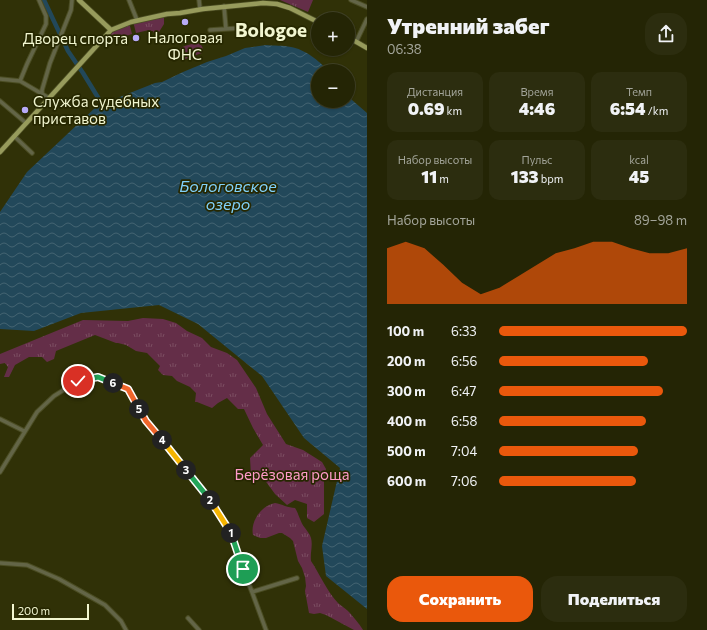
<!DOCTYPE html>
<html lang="ru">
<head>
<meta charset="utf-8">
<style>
	:root { --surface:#242505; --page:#2c2d0f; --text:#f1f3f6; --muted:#a3a59a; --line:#414227; --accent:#ea580c }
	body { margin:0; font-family:Commissioner,sans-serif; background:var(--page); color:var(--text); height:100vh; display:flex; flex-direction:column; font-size:15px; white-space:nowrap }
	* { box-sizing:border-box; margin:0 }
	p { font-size:13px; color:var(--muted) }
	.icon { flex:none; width:22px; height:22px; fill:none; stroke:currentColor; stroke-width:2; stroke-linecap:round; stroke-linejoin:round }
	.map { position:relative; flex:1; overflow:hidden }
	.sheet { display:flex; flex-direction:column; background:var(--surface); width:340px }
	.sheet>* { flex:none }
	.buttons { position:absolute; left:311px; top:12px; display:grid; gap:8px }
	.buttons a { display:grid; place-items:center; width:44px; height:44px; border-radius:50%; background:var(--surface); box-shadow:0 1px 3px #0004,0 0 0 1px var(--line); font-size:20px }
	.scale { position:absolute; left:12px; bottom:10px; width:77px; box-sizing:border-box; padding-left:4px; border:2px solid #f2f6d0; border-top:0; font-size:11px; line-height:14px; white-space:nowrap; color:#f2f6d0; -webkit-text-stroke:3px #262700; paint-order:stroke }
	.pin { position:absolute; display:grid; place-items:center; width:34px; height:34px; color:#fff; margin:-17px; border:2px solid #fff; border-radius:50%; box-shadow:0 1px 4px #0007 }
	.km { position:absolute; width:20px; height:20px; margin:-10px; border-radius:50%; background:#222; color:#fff; font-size:11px; line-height:20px; text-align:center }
	.round { display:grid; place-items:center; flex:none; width:42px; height:42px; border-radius:16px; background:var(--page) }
	.summary { display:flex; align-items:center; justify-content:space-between; height:68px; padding:0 20px }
	h1 { font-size:22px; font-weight:800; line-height:30px }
	.stats { display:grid; grid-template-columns:repeat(3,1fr); gap:6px; height:68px; padding:4px 20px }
	.stats div { display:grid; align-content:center; border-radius:10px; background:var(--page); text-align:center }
	.stats b { font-size:17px; font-weight:800 }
	.stats small { font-size:11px; font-weight:400 }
	.stats p { font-size:11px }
	.chart { height:112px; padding:8px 20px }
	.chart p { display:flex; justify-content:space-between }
	.chart svg { width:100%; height:72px; margin-top:4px; fill:var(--accent); opacity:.7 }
	.button { display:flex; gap:8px; margin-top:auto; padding:8px 20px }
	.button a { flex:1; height:46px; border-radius:16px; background:var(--accent); color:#fff; font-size:16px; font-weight:800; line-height:46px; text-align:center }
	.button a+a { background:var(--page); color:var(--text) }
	ul { padding:0 20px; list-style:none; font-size:13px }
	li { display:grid; grid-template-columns:64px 48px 1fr; align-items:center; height:30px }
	li i { height:10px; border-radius:5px; background:var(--accent) }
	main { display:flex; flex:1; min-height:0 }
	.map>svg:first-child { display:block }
</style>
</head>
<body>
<main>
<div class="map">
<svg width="367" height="630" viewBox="0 0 367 630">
	<defs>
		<pattern id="park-tufts" width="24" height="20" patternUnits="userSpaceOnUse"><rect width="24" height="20" fill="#642e48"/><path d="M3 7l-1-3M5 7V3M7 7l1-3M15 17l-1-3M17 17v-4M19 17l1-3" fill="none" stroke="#7b4d61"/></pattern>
		<pattern id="water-waves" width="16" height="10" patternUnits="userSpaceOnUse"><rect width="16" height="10" fill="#22485a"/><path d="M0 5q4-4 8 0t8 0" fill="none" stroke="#436371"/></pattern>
	</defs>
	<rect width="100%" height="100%" fill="#303107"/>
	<path fill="#642e48" d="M197,43c5,1 7,5 5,10l-17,6h-2l-4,-2c-5,-11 10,-12 18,-14z"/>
	<path fill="url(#park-tufts)" d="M280,0h33l-5,12z
		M164,16v8l-5,8 -5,1 -1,-2h-3l-1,-1 -13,3 -3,-12z
		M129,22l3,12c-10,3 -15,8 -25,2l4,-4z
		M143,318l20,1 13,4 11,8 15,7 9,9 16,6 10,7 19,28 11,26 19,30 17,6 19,12 4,7 -2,9v36l-10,8 -7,-4v-14l-12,-4 -8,5 -12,-11 -11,-15 -13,-4 -1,-17 13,-13 -10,-17 -9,-19h-6l-11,-11 -9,5 -6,5 -15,-6h-2l1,-9 -6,-6 -13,-6 -5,-5 -9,-1 -5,-5 2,-4 -13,-13 -11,-2 -10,-6 -8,-2h-2l-21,-8 -39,16 -2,8 -7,3 -5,-5h-13l-14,8 -6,12h-5l4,-10 -3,-4 -5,1v-10l83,-34 45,1z
		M275,503c7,1 13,5 20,5 4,6 5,14 10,20 2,3 5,6 6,10 2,8 -1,15 0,23 8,12 17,32 27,42 3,3 7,5 10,8 3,3 14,16 15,19h-9l-28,-15 -6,-2 -6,1 -5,-1 -4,-22 1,-5 -1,-9 -3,-9 -4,-7 -5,-20 -3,-3 -8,-5h-3l-13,5h-6l-7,-3c-3,-14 9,-30 22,-32z"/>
	<path fill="url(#water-waves)" d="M266,45c8,1 17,0 25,2 13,2 29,14 37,24h-10v30h30v-6l4,5 15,13v496l-41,-33 -4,-30 18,-78 -36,-30 -42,-62 -64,-52 -39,-19 -78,8 -47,18 -34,-2v-117l27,-40 70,-66 58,-23 7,-1 21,-10 24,-10 19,-6 19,-8z"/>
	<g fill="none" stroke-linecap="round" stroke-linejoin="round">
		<path stroke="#22485a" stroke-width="4.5" d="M44,0l24,51 15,22 19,31"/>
		<g stroke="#4b4d23" stroke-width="5.5">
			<path id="minor" d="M129,0l8,20
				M199,0l1,9
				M351,0l16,7
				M224,6l2,23
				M210,30l31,-2
				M356,42l11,-23
				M0,79l20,2 29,17
				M20,81l7,-17 19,-40v-8l-7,-16
				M42,94v-4l8,-27 21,-53 1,-10
				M0,101l26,22
				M14,136l18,17
				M0,419l24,12
				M0,472l37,-60 17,-16 24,-15 20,-4 30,12 18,32 64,79 21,30 12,39 9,23 14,38
				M0,563l27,2 32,14 46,26 16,16 5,9
				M252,592l45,-14
				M188,618l11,12"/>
		</g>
		<g stroke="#4b4d23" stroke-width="6">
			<path id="major" d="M79,0l32,30
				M348,37l19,11
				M0,152l111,-122 20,-8 36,-8 13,-1 23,-4 60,-6 14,1 13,4 28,14"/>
		</g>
		<use href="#minor" stroke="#636547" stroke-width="3.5"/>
		<use href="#major" stroke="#979b5c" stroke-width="4.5"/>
	</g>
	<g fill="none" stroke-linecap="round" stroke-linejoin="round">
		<g stroke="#fff" stroke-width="8">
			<path id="split-1" d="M231,533l12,36"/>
		</g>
		<g stroke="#fff" stroke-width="8">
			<path id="split-2" d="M210,500l21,33"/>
		</g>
		<g stroke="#fff" stroke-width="8">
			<path id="split-3" d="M186,470l24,30"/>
		</g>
		<g stroke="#fff" stroke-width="8">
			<path id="split-4" d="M162,440l24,30"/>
		</g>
		<g stroke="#fff" stroke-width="8">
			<path id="split-5" d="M139,409l7,12 16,19"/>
		</g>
		<g stroke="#fff" stroke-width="8">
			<path id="split-6" d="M113,383l15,6 11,20"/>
		</g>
		<g stroke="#fff" stroke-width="8">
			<path id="split-7" d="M78,381l20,-4 15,6"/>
		</g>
		<use href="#split-1" stroke="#22a559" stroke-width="5"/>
		<use href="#split-2" stroke="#f5b400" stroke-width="5"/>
		<use href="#split-3" stroke="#22a559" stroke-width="5"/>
		<use href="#split-4" stroke="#f5b400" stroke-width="5"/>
		<use href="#split-5" stroke="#f0652b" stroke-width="5"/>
		<use href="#split-6" stroke="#f0652b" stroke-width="5"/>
		<use href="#split-7" stroke="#22a559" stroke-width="5"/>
	</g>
	<g fill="#b8abf7" stroke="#262700" stroke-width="1.5">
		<circle cx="185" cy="22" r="4"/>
		<circle cx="136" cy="38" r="4"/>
		<circle cx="25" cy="110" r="4"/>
	</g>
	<g text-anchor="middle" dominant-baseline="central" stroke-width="3.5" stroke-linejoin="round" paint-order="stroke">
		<g font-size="15" fill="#f2f6d0" stroke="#262700">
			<text x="185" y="37">Налоговая<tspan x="185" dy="17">ФНС</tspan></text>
			<text x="128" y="38" text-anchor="end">Дворец спорта</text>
			<text x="33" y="101" text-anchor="start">Служба судебных<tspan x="33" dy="17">приставов</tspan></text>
		</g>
		<g font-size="15" fill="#ff9bc9" stroke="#262700">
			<text x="292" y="474">Берёзовая роща</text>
		</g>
		<g font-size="16" font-style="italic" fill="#80d0f9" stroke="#262700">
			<text x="228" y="185">Бологовское<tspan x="228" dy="18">озеро</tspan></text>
		</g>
		<g font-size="19" font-weight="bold" fill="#f2f6d0" stroke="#262700">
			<text x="271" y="29">Bologoe</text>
		</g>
	</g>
</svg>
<div class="buttons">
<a>+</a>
<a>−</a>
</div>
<div class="scale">200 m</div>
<div class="pin" style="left:243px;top:569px;background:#1e9e55"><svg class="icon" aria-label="arrive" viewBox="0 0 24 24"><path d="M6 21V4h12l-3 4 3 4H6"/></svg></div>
<div class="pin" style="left:78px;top:381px;background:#d93025"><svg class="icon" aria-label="check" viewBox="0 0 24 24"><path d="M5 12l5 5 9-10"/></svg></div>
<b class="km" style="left:231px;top:533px">1</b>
<b class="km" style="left:210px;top:500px">2</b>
<b class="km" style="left:186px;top:470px">3</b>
<b class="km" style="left:162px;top:440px">4</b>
<b class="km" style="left:139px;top:409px">5</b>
<b class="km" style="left:113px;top:383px">6</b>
</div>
<section class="sheet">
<div class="summary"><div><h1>Утренний забег</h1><p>06:38</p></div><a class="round"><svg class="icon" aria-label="share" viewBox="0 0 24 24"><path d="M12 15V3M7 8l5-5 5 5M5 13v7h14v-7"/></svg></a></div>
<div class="stats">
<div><p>Дистанция</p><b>0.69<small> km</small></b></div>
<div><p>Время</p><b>4:46</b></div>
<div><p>Темп</p><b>6:54<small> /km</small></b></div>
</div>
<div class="stats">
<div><p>Набор высоты</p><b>11<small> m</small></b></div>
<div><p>Пульс</p><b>133<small> bpm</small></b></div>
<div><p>kcal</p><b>45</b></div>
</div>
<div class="chart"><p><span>Набор высоты</span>89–98 m</p>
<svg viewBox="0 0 160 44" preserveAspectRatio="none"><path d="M0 44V10L10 6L20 10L30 20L40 31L50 38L60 34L70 27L80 20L90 13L100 10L110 6L120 6L130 10L140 13L150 13L160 10V44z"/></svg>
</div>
<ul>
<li><b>100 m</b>6:33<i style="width:100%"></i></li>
<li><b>200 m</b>6:56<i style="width:79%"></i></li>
<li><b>300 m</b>6:47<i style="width:87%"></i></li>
<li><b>400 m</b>6:58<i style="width:78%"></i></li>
<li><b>500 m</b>7:04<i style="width:74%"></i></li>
<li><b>600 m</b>7:06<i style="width:73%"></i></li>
</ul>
<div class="button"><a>Сохранить</a><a>Поделиться</a></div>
</section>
</main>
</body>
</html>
